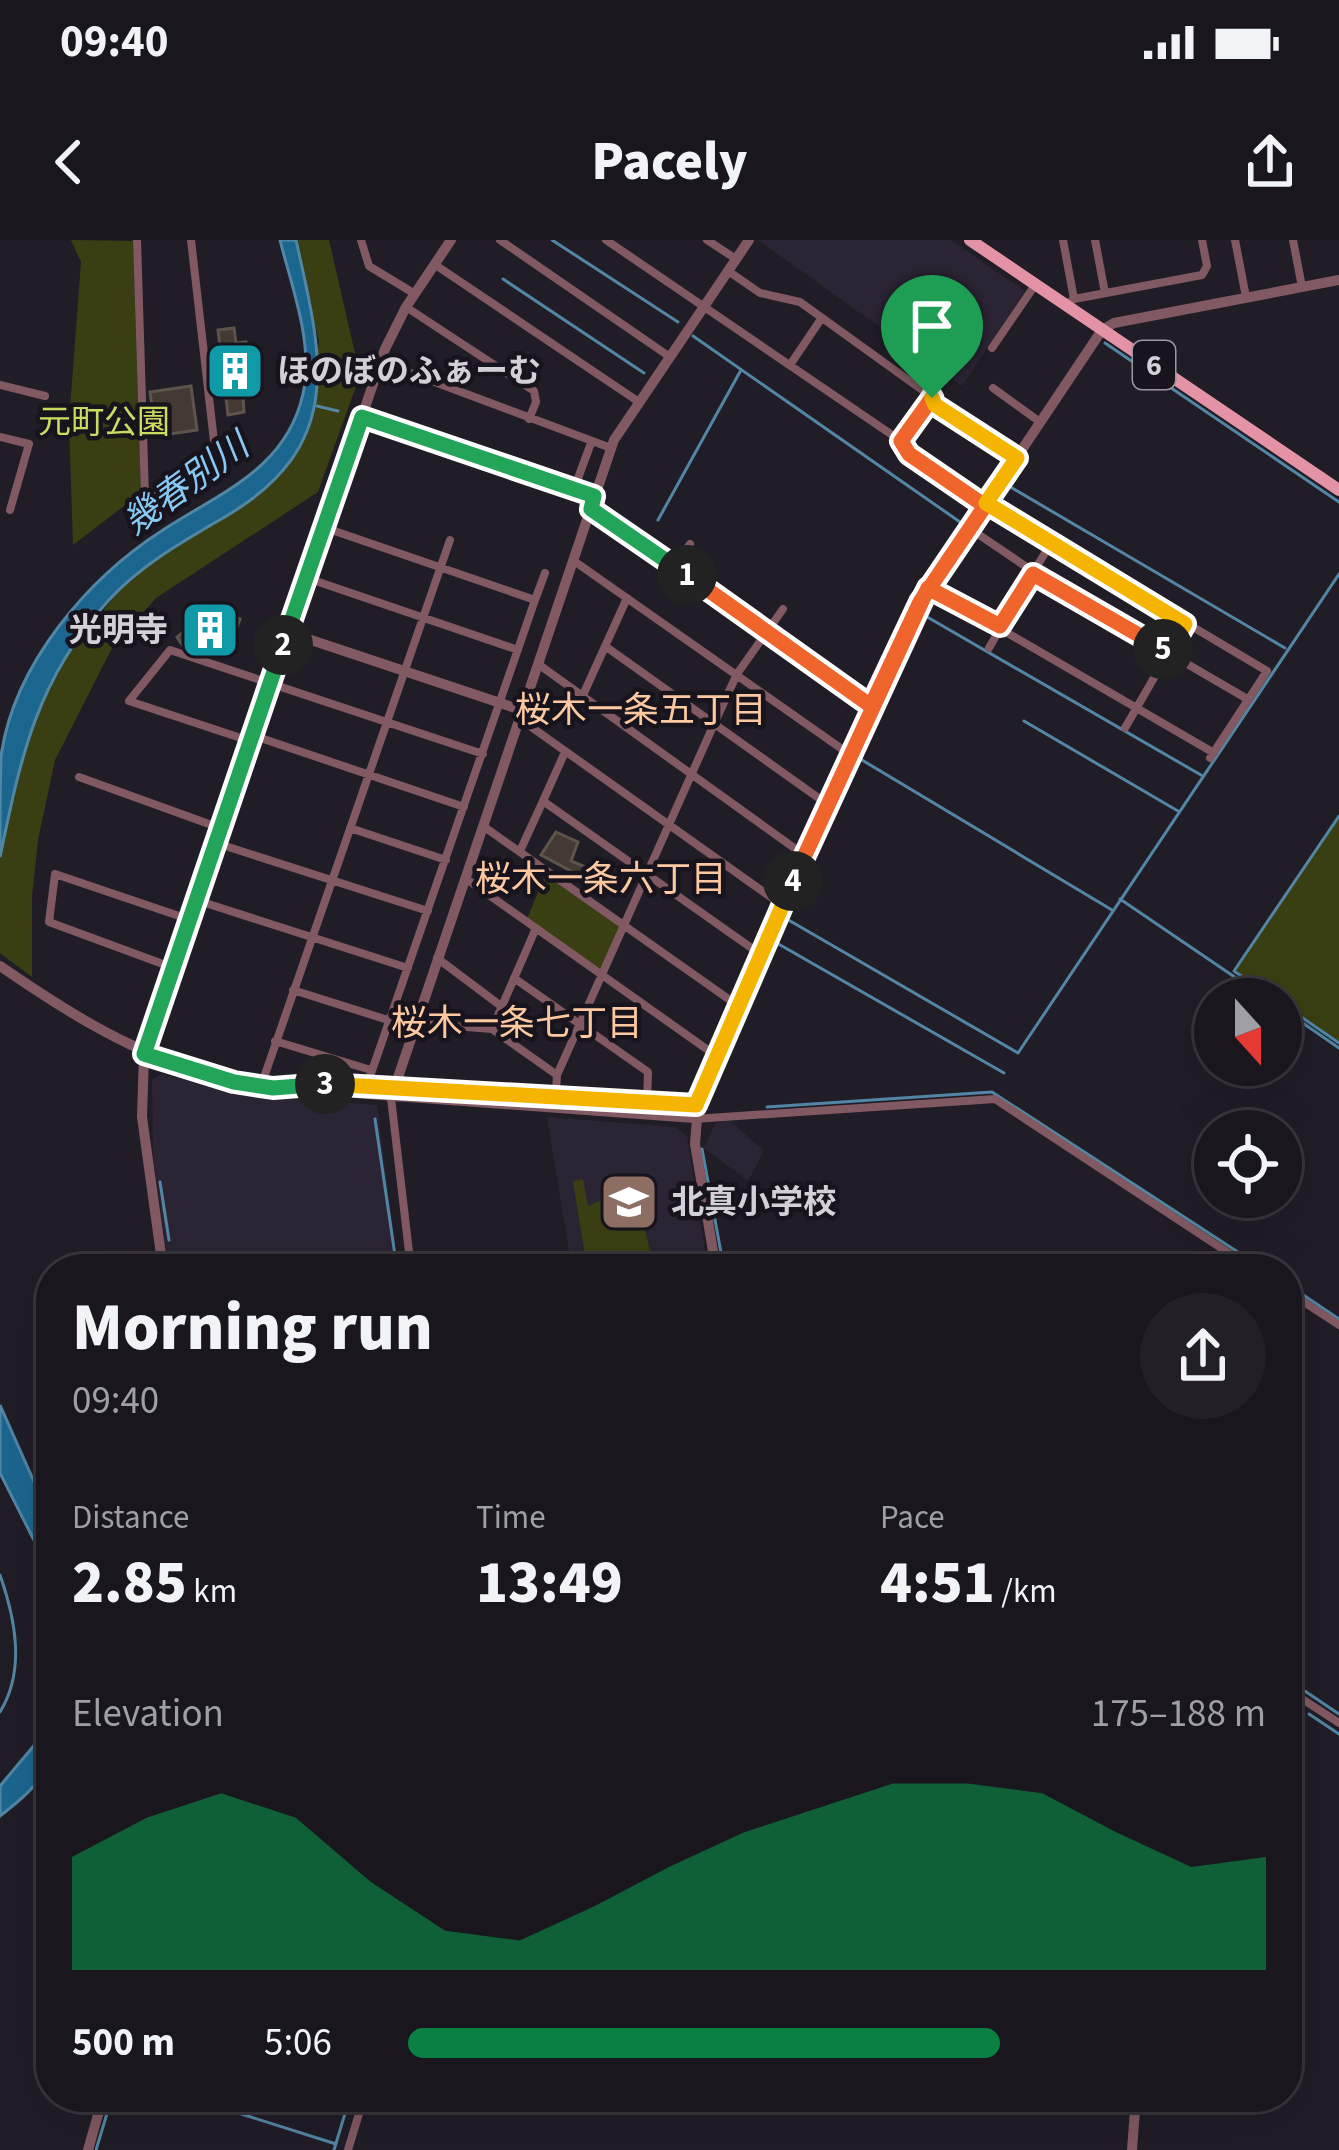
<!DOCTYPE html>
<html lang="en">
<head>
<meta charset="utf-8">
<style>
	:root { --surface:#19161d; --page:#221f26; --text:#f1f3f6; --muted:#9f9fa4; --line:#37353b; --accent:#0b8043 }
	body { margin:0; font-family:"Source Sans 3","Noto Sans JP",sans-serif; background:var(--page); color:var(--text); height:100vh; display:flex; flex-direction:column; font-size:45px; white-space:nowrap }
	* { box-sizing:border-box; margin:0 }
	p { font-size:39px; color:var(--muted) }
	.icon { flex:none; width:66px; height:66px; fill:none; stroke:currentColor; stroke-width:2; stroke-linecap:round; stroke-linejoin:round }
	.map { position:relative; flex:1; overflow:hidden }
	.details { position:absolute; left:36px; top:1014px; width:1266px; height:858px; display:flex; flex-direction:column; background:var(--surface); border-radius:48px; box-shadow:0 12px 48px #0002,0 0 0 3px var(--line) }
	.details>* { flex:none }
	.needle { width:78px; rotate:159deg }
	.fabs { position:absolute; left:1194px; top:738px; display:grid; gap:24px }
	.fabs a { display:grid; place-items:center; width:108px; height:108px; border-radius:50%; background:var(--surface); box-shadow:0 12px 48px #0002,0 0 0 3px var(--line); font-size:60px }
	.pin { position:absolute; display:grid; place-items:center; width:102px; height:102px; color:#fff; margin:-123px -51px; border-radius:50% 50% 50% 0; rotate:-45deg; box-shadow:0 0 12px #0007 }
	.pin .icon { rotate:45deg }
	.km { position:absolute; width:60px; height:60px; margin:-30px; border-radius:50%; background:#222; color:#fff; font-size:33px; line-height:60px; text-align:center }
	.round { display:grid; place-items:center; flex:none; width:126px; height:126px; border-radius:63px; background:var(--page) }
	.summary { display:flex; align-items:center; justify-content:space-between; height:204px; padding:0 36px }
	h1 { font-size:66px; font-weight:800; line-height:90px }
	.figures { display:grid; grid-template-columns:repeat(3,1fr); gap:18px; height:204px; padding:12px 36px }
	.figures div { display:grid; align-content:center }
	.figures b { font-size:60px; font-weight:800 }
	.figures small { font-size:33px; font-weight:400 }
	.figures p { font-size:33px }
	.chart { height:336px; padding:24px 36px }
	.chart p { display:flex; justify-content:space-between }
	.chart svg { width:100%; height:216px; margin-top:12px; fill:var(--accent); opacity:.7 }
	ul { padding:0 36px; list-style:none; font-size:39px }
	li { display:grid; grid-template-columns:192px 144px 1fr; align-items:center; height:90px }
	li i { height:30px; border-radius:15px; background:var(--accent) }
	.status { display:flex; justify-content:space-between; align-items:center; height:84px; padding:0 60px; background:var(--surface); direction:ltr }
	.status svg { height:33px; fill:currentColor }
	header { display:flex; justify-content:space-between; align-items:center; height:156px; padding:0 36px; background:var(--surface); font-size:54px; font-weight:800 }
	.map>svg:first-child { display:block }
</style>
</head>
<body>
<div class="status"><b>09:40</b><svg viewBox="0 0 49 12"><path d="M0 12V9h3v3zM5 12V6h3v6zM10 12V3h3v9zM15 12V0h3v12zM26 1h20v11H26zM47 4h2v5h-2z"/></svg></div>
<header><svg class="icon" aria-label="back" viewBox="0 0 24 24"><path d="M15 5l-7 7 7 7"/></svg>Pacely<svg class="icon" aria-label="share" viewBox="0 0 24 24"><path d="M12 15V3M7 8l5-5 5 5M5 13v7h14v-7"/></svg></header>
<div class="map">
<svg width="1339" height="1910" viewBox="0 0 1339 1910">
	<rect width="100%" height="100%" fill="#211d27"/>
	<path fill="#2b2434" d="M758,0h193l74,51 -63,95z
		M161,834l103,23 113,8 21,164h-229l-16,-116 -1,-73z
		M547,877l129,10 11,9 21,133h-136z
		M729,880l35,31 -16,30 -44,-33 11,-25z"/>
	<path fill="#393f12" d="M71,0l62,1 8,252 -68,52 -4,-123 12,-160z
		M296,0h33l31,135 -42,117 -162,106 -45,52 -56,110 -17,80 -6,57v80l-32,-24v-96l32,-137 29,-57 61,-76 34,-28 99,-62 40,-45 24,-110z
		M1339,577v226l-104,-72z
		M547,631l78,55 -22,50 -77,-55z
		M583,939l5,27 29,-13 23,13 14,63h-67l-14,-88z"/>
	<path fill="#1b668f" stroke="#5286a5" stroke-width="3" d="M280,0h16c25,113 52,203 -68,275 -42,25 -85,48 -119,85 -72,78 -88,156 -109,257 0,-33 0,-69 1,-101 13,-92 87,-178 162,-226 58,-38 123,-61 140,-136 11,-50 -11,-106 -23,-154z
		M0,1165l51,115v54l-51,-101z
		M51,1473c0,58 -5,67 -51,103v-30l42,-50z"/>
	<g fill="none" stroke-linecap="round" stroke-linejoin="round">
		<path stroke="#5286a5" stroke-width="3" d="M552,0l126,82
			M503,39l141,94
			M693,96l267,186
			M1105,103l234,159
			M317,166l21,5
			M1007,245l278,163
			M658,280l83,-150
			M922,374l279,161
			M1024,481l154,90
			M857,517l255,153
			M1120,659l147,100
			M785,678l233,135 321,-479
			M775,702l229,131
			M1275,759l-41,-28 105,-155
			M1281,763l58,40
			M1281,768l58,40
			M767,867l225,-15 272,177
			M375,879l22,150
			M702,909l22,120
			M160,942l9,58
			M1287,1044l52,35
			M0,1335c15,43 26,95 0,137
			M1287,1439l52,35
			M1287,1459l12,8
			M1309,1474l30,20
			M188,1857l148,47
			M96,1910l16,-53
			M334,1910l16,-53"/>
	</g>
	<path fill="#453a33" stroke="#5f544c" stroke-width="3" d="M234,88l2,15 10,-1 8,42 -2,12h-9l1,16 -16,3 -10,-85z
		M191,146l6,44 -41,6 -6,-44z
		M209,369l31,10 -8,22 -20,-9 -8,21 -10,-4 5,-16 -16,13 -6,-9 14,-11 10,2z
		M556,592l22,10 -7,19 17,7 -4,10 -43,-23z"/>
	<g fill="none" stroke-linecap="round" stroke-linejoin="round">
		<path stroke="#815962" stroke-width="8" d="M137,0l8,256 64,-34 6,-12 -24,-210
			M361,0l8,26 46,28
			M500,0l170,117
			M606,0l295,201
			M707,0l29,19
			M1063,0l11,59
			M1095,0l10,53
			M1235,0l11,57
			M1293,0l9,47
			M434,24l205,138
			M728,31l32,22 40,9 132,95 3,8 82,53
			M1067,64l7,-5 128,-24 5,-9 -5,-26
			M406,67l128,84 2,11 -7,17
			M992,108l43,-63
			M381,122l230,86
			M790,125l31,-46
			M0,145l45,11
			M993,148l47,34
			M931,159l-30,42 8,13 75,52
			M362,177l232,79
			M0,197l29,7 -19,66
			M574,249l17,-46
			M986,264l281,167 -57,87
			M591,269l280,197
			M323,287l212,73 -168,485
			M969,288l65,44
			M574,321l275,193
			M674,326l16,-22
			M1033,334l216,126
			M307,338l211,72
			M930,348l284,165
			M535,360l10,-27
			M1000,386l50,-81
			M605,406l222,158
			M989,408l12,-21
			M538,424l266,191
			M583,455l44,-97
			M520,479l262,186
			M1125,488l60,-104
			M252,495l212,72
			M250,501l-121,-40 41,-51 313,104
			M565,512l-22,49 217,153
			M79,537l141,51
			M483,586l254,179
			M350,588l96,32
			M216,603l212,68
			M520,611l23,-50
			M465,638l250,177
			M196,660l212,68
			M437,718l64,48
			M171,727l-122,-45 6,-48 133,45
			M514,738l134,94 -1,31
			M293,750l95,30
			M415,783l77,6 65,46
			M492,789l44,-101
			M275,801l96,29
			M261,846l189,-546
			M286,846h107l303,19
			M273,848l421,31 301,-20 258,170
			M391,858l20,171
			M555,868l2,-33 157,-351 23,-50 46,-65
			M1287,1051l52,34
			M1287,1449l52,34
			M348,1910l16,-53"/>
		<path stroke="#815962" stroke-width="10" d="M287,392l234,78
			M0,726c92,63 161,104 273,122
			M391,858l223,-658 135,-200
			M163,1029l-21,-152 2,-63 241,-705 21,-42 45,-67
			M716,1029l-21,-125 4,-51 221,-491 182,-272 12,-7 225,-43
			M88,1910l15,-53
			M1132,1910l4,-53"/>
		<path stroke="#e492a6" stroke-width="12" d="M970,0l369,250"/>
	</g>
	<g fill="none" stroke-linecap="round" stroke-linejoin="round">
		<g stroke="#fff" stroke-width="24">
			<path id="split-1" d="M687,335l184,131 49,-104 65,-96 -76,-52 -8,-13 31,-43"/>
		</g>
		<g stroke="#fff" stroke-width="24">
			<path id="split-2" d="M283,405l79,-228 232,79 -3,13 96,66"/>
		</g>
		<g stroke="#fff" stroke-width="24">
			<path id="split-3" d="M283,405l-139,409 90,28 39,6 52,-4"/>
		</g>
		<g stroke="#fff" stroke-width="24">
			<path id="split-4" d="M325,844l371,21 97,-224"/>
		</g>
		<g stroke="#fff" stroke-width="24">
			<path id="split-5" d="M793,641l135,-293 72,38 33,-52 130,75"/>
		</g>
		<g stroke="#fff" stroke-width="24">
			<path id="split-6" d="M932,158l3,7 82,53 -31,45 199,121 -16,28 -6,-3"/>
		</g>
		<use href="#split-1" stroke="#f0652b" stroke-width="15"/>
		<use href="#split-2" stroke="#22a559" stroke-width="15"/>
		<use href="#split-3" stroke="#22a559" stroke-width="15"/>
		<use href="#split-4" stroke="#f5b400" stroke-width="15"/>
		<use href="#split-5" stroke="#f0652b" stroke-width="15"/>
		<use href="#split-6" stroke="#f5b400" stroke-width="15"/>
	</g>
	<defs>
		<g id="building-square" transform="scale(3)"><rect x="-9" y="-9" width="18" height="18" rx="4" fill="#0f9aa8" stroke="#18141d"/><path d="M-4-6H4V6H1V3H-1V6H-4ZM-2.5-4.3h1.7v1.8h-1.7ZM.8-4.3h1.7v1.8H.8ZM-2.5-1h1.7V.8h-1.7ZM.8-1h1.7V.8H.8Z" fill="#fff"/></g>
		<g id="school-square" transform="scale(3)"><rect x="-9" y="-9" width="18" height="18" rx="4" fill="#8d6e63" stroke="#18141d"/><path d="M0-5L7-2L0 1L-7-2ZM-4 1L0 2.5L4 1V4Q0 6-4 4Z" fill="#fff"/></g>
	</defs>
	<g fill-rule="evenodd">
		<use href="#building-square" x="235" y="131"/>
		<use href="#building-square" x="210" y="390"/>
		<use href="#school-square" x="629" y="962"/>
	</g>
	<g text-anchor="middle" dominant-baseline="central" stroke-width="9" stroke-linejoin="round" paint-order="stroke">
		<rect fill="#18141d" stroke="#9b989f" stroke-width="3" x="1133" y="101" width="42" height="48" rx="9"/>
		<g font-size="30" font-weight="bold" fill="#d3d1d7">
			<text x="1154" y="125">6</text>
		</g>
		<g font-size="33" font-weight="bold" fill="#d3d1d7" stroke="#18141d" text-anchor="start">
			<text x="277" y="131">ほのぼのふぁーむ</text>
			<text x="168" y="390" text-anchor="end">光明寺</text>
			<text x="671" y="962">北真小学校</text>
		</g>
		<g font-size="33" fill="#cbdc60" stroke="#18141d">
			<text x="104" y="182">元町公園</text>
		</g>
		<g font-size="36" font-style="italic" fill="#88c9f4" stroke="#18141d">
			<text transform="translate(186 244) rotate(-36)">幾春別川</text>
		</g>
		<g font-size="36" fill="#fcc89f" stroke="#18141d">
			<text x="641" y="470">桜木一条五丁目</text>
			<text x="601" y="639">桜木一条六丁目</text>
			<text x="517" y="783">桜木一条七丁目</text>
		</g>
	</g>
</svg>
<div class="fabs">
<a><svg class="needle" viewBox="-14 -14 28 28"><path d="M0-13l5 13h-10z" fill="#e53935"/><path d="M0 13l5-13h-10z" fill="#9f9fa4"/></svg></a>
<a><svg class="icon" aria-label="locate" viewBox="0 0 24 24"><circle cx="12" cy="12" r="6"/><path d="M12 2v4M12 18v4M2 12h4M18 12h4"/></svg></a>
</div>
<div class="pin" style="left:932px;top:158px;background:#1e9e55"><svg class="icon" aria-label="arrive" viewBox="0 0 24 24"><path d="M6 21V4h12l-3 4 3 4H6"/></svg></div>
<b class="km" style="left:687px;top:335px">1</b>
<b class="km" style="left:283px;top:405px">2</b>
<b class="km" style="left:325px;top:844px">3</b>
<b class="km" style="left:793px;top:641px">4</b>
<b class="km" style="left:1163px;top:409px">5</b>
<section class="details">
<div class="summary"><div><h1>Morning run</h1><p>09:40</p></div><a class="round"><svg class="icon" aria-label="share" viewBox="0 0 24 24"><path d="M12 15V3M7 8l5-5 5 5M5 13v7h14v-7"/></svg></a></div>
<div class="figures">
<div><p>Distance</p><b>2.85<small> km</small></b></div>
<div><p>Time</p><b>13:49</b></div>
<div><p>Pace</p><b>4:51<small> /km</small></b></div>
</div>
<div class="chart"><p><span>Elevation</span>175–188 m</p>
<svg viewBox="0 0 160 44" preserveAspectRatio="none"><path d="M0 44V21L10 13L20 8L30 13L40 26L50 36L60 38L70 31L80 23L90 16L100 11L110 6L120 6L130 8L140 16L150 23L160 21V44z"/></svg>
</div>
<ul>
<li><b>500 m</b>5:06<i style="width:69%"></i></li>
</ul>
</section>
</div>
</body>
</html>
